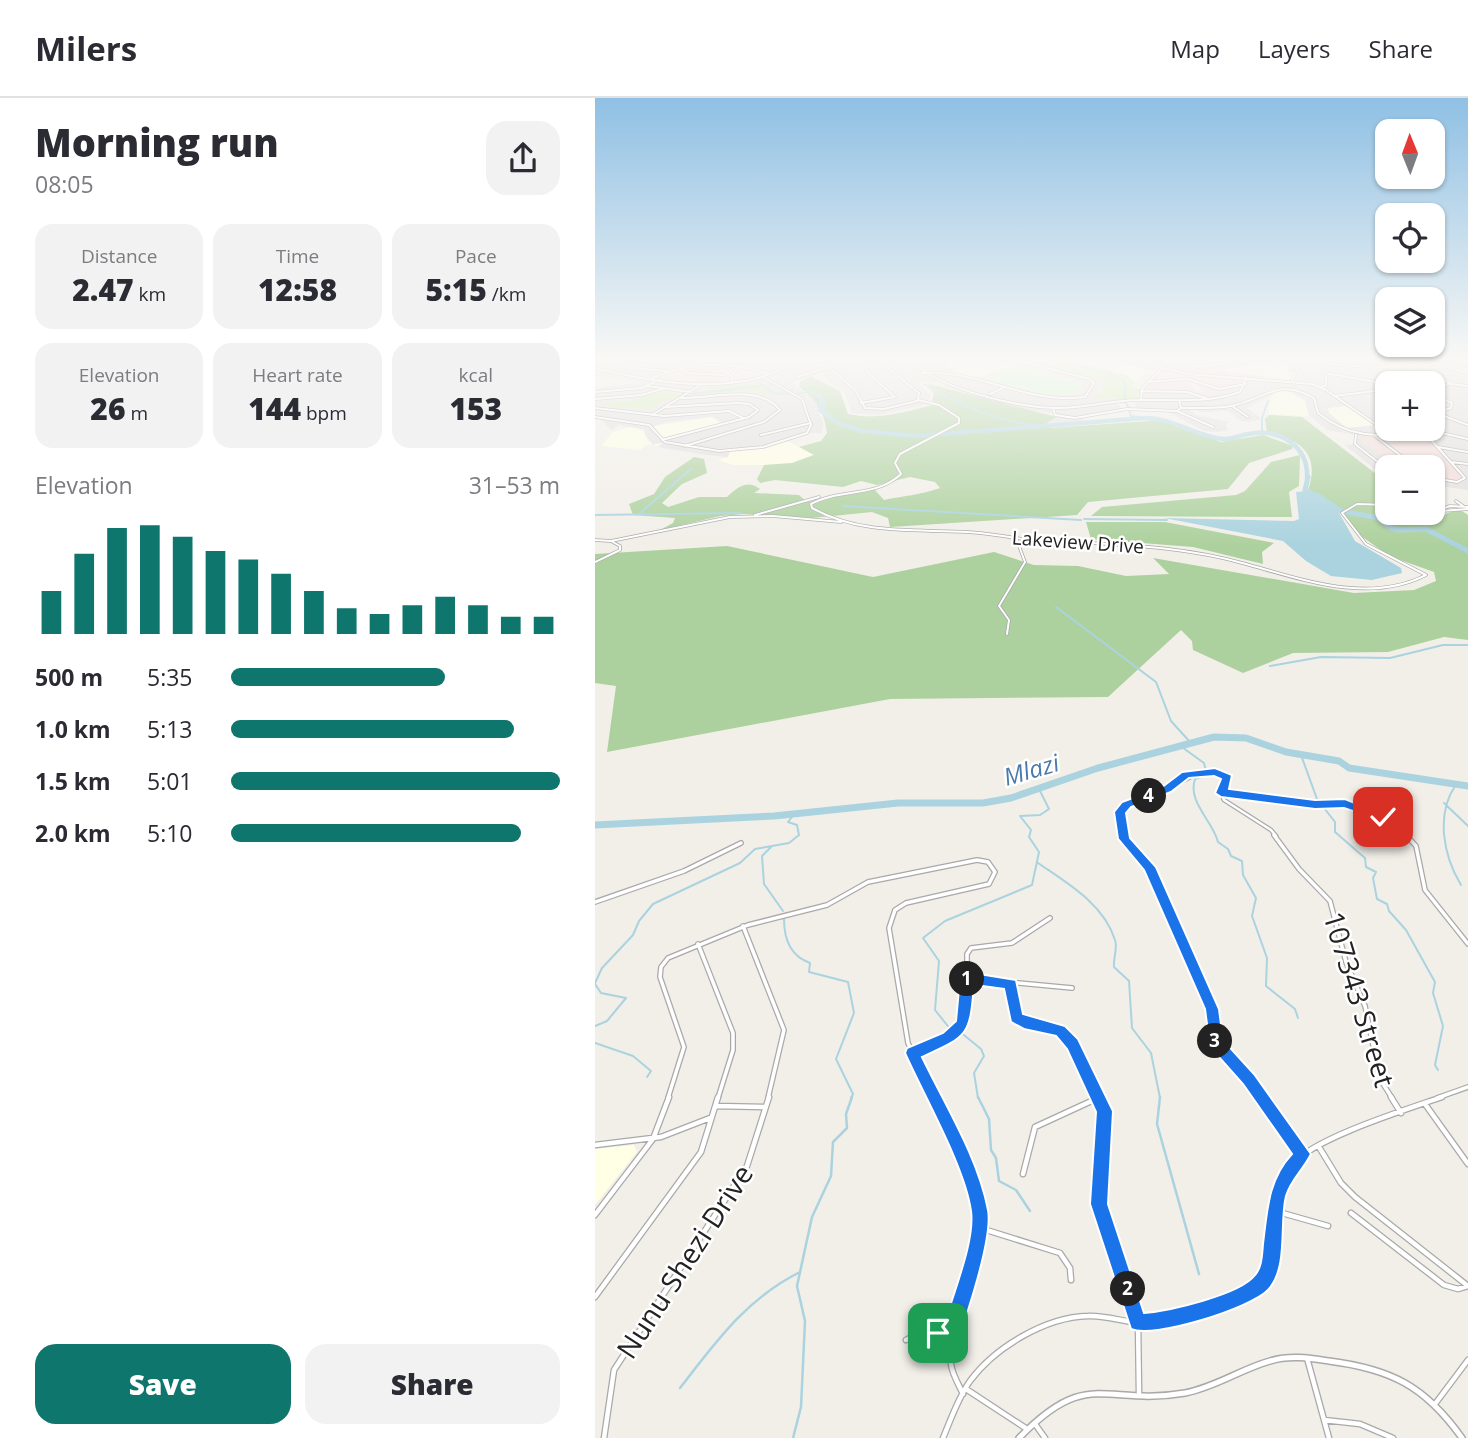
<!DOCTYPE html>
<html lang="en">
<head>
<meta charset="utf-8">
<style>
	:root { --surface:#fff; --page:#f2f2f3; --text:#2b2b33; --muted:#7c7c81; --line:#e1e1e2; --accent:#0f766e }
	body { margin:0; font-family:"Open Sans",sans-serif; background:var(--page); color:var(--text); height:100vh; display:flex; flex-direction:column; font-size:26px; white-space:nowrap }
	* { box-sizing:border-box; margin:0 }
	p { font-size:23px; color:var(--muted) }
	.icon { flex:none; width:38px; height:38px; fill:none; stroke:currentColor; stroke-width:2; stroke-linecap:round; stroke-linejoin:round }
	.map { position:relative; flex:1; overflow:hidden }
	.details { display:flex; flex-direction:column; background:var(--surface); width:595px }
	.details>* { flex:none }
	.needle { width:46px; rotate:359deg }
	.controls { position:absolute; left:780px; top:21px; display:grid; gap:14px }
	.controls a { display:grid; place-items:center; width:70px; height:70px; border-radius:14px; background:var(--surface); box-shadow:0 2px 5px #0004; font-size:35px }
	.pin { position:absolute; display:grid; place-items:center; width:60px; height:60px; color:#fff; margin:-30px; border-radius:14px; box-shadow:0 4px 10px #0006 }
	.km { position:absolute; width:35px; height:35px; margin:-18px; border-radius:50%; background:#222; color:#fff; font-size:19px; line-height:35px; text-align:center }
	.round { display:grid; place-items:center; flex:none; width:74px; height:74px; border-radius:21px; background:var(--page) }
	.head { display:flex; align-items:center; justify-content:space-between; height:119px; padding:0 35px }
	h1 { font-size:38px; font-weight:800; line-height:52px }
	.stats { display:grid; grid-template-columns:repeat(3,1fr); gap:10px; height:119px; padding:7px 35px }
	.stats div { display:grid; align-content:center; border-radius:18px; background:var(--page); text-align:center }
	.stats b { font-size:30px; font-weight:800 }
	.stats small { font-size:19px; font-weight:400 }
	.stats p { font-size:19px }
	.chart { height:196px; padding:14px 35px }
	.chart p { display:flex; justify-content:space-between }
	.chart svg { width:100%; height:126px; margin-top:7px; stroke:var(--accent); stroke-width:6 }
	.primary-button { display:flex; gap:14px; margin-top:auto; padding:14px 35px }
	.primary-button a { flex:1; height:80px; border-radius:21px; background:var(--accent); color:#fff; font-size:28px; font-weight:800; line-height:80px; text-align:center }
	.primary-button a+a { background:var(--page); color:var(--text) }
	ul { padding:0 35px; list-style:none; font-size:23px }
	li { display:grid; grid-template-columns:112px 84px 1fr; align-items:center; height:52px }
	li i { height:18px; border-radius:9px; background:var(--accent) }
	header { display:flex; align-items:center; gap:42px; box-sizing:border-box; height:98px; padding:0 35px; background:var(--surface); border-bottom:2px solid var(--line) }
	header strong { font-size:33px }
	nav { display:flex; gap:38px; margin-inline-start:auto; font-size:24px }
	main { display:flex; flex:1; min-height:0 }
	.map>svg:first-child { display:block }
</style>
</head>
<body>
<header>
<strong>Milers</strong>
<nav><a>Map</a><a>Layers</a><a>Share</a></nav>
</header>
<main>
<section class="details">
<div class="head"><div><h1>Morning run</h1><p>08:05</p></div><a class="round"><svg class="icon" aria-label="share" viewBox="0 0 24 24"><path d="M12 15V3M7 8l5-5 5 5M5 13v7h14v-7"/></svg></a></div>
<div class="stats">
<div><p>Distance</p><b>2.47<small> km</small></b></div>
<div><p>Time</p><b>12:58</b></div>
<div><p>Pace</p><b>5:15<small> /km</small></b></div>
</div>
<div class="stats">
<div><p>Elevation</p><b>26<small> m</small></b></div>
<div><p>Heart rate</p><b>144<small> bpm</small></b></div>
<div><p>kcal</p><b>153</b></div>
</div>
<div class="chart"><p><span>Elevation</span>31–53 m</p>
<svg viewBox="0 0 160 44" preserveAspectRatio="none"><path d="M5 44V29M15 44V16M25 44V7M35 44V6M45 44V10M55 44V15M65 44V18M75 44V23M85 44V29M95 44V35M105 44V37M115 44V34M125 44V31M135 44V34M145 44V38M155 44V38"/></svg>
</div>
<ul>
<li><b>500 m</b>5:35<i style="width:65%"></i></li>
<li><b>1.0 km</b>5:13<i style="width:86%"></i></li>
<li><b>1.5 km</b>5:01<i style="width:100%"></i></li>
<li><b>2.0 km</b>5:10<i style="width:88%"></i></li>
</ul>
<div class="primary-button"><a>Save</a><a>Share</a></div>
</section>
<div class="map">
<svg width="873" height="1340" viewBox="0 0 873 1340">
	<rect width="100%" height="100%" fill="#f2efe9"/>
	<path fill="#e0dfdf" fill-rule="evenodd" d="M0,260l27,3 90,-3 39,3 4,-3h204l-13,9 10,2 -7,4 25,7 8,-3 12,3 57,16 27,-3 4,-11 -65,-16 4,-4 -12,2 -18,-6h53l3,4 -4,2 58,14 3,6 -8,15 21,-2 4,4 -4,1 6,8 -40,7v7l-33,2 -3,-2 10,-7 -4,-4 -34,-4 -60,-18 -16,-5 7,-3 -9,-3 -8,3 -15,-2 13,16 -9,9 -45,9 -25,-2 -8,-23 -14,-7 -8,-11 -31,12 7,1 -4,1 20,13 9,24 -1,10h-14l-45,14 -32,4 -3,6 -21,-2 -45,-7 -4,-2 4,-4 -9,3 -12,-16 -22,-4 -7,5 -12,-11 -5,1v-32l49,-6 -49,-6zM117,267l32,1 -35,18 -55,-6 21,-9zM63,294l26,3 -17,4 -18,11 -54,-6 37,-3 5,-5zM117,319l-50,23 -8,-13 12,-5z
		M510,260h352l-9,3 4,3 -10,3 26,6v117l-35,-5v-7l24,4 -25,-41 -21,-11 -54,6 39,31h-8v9l-6,-1 -37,-30 9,-1 2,-9 -29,-5 -21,-17v-6l-13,-15h-16l-30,16 15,11 -13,3 -8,-1 -13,-10 -28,1 -10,-3 6,6 33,7 -4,2 3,6 -10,2 -14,-1 -38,-20 -30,-1 -1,-11h-8v-3l11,-1 3,4v-8l47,1 20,7 -18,-25 -28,-5 -6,3zM683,263l10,2 -2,9 8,1 -2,7 -28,-1v-5l-38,-5zM793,285h45v46h-45z"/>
	<path fill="#f2dad9" d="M114,267l35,1 27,9 -56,9 -62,-6 18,-9z
		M567,271l84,9v6l-30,4 -28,-9 6,11 31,7 -17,2 -20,-7 -47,-1z
		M816,332l17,8 37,42 -8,2 -24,-4v-11h-37l-40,-32z"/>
	<path fill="#ffffe5" d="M364,260h32l18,6 11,-2 -43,17 -27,-8 4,-2 -9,-3z
		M510,260l51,14 -12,1 -8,9 -10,-7 -39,-11z
		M679,263l14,2 -1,9 9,1 -4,7 -72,-10z
		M680,290h10v3l20,9 4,16 -40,-2 -1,-11 4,-1 -2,-3 6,-7 -6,-1z
		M753,308l28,19 -29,3 -18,-15 -1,-5z
		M117,319l11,7 -59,15 -10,-13z
		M35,329l14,3 2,8 7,7 11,-2 -7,3 -9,-2 -8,6 -39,-4 12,-14z
		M192,343l28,13 -23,9 -28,2h-30l-16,-5 10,-3 2,-6z
		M39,1047l3,7 -42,53v-56z"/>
	<path fill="#cdebb0" d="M462,260l69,17 10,7 -5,6 11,1 -1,11 -20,1 -5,-4 -22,2 7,-6 3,-12 -63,-17 5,-2 -6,-3z
		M162,285l23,11 14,-1 -17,3 -25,-5 -64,3 15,-2 4,-4z
		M63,294l28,3 -10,6 -9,-2 -18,11 -54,-6 36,-3 6,-5z"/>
	<path fill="#add19e" d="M216,278l29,15 8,23c32,7 58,-3 89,-10l-5,-3 2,-8 -6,-6 1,-3 128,33 -10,6 3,5 113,-8 18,5 40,17 42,-7 30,11 -1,3 -43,14 -21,26 -140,13 -11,13 -187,12 -2,-9 -16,-6 -60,6 -68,-4 -23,2 -61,14 13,-7 2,-5 -42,-3 -4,-11 25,-10 11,-17 29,-20 10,2 3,14 -25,11 -20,19 6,4 31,-10h28c10,-9 20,-18 33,-8l-6,4 45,2 8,7 67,-13 10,11c18,-4 37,-5 56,-12l-5,-6 -25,-5 -33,8 -16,-4 -18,6 -68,-7 -15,3 -3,-4 7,-14 28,-2 22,-8 -15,-8 22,-6 6,-8c-3,-22 -11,-34 -28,-46l1,-5z
		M674,317l33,2 78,60 8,1v35h33l-1,4h17l22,-8 9,6v125l-24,-3 -56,15 -95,1 -50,20 -50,-23 -1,-9 -11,-11 -73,67 -218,2 -283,53 9,-66 -21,-3v-129l132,-8 146,31 121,-25 40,13 44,1 48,10 43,-2 -16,-16 201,35 60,-3 22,-9 -2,-9 -45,-16 -32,-23 -18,-25 -31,-18c13,-37 -9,-51 -41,-57l-2,-14z
		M705,357l-1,31 -10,6 3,25 -201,-1 11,-9 134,-12 9,-4 26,-29z
		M491,424h79l109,21 -12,9 1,12 -70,-17 -102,-8z"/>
	<path fill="#c8facc" d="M426,264l3,1 -6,3 65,17 -5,10 -29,3 -27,-10 -9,5 -11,-3 5,-3 -25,-8z"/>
	<path fill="#aad3df" d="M711,393l32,20 17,30 46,27 1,5 -30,7 -41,-4 -25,-15 -23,-20 -119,-23 130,3 5,-2 -3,-27z"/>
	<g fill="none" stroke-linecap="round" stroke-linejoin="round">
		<path stroke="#aad3df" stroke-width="2" d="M0,260l66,7 28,-3
			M458,260l65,19 7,6v16
			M862,260l-9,4 20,6
			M99,264l16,-3 45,4 4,5
			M164,285l15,10 14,1
			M329,286c35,21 68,35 109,41
			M203,295l13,-1 8,4
			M97,296l68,-8
			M530,304l4,6
			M534,312l2,6 16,2
			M667,335v-15l6,-17
			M248,408l238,14
			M44,416l52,-45
			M0,417l145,-2
			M489,421l83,1
			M461,509l100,75 15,39 19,21
			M675,568l51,-9 69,1 53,-13h25
			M584,647l25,18 2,8
			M706,657l16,44 18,23v10l30,26 1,9 10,5 -3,6 4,21 10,5 2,7 17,19 29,52 -2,11 10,33 -8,39 3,5
			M616,676l-16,5c-8,23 18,42 23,63l10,7 3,7 11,5 1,14 13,23 -4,18 15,42 -1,28 29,23 3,9
			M860,688c-19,29 -12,69 6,99
			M849,705l24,23
			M176,749l-9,9 2,28 19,27
			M443,765c29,20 66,41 77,77 3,8 -2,18 -1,27l15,14 3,47 19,25 9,45
			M189,821c0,20 6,37 26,44l-1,9 39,10 6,31 -18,46 17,35 -2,4
			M0,885l7,-15 31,-33 6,-14 14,-17 87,-41 15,-14 34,-6 10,-8 -2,-10 -9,-3 7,-9
			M0,886l6,9 25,5 -19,23 -12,5
			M356,932l-16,-20 4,-49 -16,-23 22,-17 87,-36 7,-33 -10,-15 2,-7 -11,-14 20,-1 9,-6 -10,-20
			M364,933l22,18 3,7 -10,17 4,25
			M0,945l38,13 18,15 -4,6"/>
		<path stroke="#aad3df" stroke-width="2.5" d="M383,999l11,22 2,31 5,8 3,23 17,9 14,21
			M565,999l-3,27 42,150
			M85,1290c36,-46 66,-89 120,-116
			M198,1340l8,-31 4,-86 -8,-35 15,-69 19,-41 2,-34 14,-14 -1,-14 6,-17"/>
		<path stroke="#aad3df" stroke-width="4.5" d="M224,298l4,5 -4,5 5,1 -4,3 18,13 24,8 55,5 227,-18c30,0 51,18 79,21 9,1 17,-4 26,-5 31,-6 60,12 58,45"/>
		<path stroke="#aad3df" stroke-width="5" d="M713,379l-3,13 10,5
			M722,397l24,16 37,7 13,10 9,2 26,-1 42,22"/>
		<path stroke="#aad3df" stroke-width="7" d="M0,727l179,-9 124,-13h85l28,-5 87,-30 116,-31 32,1 40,14 53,9 10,7 119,18"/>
		<g stroke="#a9a9a9" stroke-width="3.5">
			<path id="minor-far3" d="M95,260l4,8
				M314,260c24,30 112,51 150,50 27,0 53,-8 80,-8 35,-1 67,4 101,-8l6,-14
				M527,260l66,16 124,10 14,6 61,42
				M555,260l49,9 65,-9
				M581,260l8,3 -2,4
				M620,260l10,7
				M686,260l19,4
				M839,260l-7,3 41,12
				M445,261l18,8
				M291,262l3,9 30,24 -1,7
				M203,263l112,-2
				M238,263l-3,7 26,23 9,17 19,1 33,-8
				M432,266l17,-6
				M29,269l42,4
				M0,270c62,16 151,31 205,-10
				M87,270l5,5 36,2
				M165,271l18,-11
				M327,275c57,-4 105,32 163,24l9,-14 -4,-4 -83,-21
				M202,279l33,-10
				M58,280c38,-17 76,-17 116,-4
				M697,282l9,-19c30,0 58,13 85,-3
				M552,284l41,-3 31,10 27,-5
				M137,285l-1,-8 10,-9
				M856,286l17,2
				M53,288l42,6
				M726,289l5,-2v-10l4,-1 46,8 63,1
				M546,293l46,1 21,7
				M0,294l46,-4 19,-8
				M395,296l13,-6
				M838,297l19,8 -1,5 -14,4 2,2 29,11
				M739,298l41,-5 3,-2 -1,-7
				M86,300c30,1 78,-15 99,12l-16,12 -79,24
				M0,301l47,-4 23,-7
				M323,302l21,5 20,13v5l-59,31 -5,9 6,11c-25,24 -61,14 -90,30l1,4c49,27 101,21 155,24 20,1 39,5 58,7 75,6 148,4 221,25 58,16 123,40 180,11l-60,-31 -24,-31 15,-9 31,1
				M546,302l1,-11 19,-20
				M266,305l34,-6 -27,-24 -5,-11
				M637,308l16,11
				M0,310l69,8 65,-5 14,7
				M458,310l2,7 20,3 52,-9 50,2 4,-3 -2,-8
				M586,310c16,0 34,1 50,-2 35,-7 47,-29 83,-8l4,15c30,24 60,26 96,16
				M582,313l36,16
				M57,317l50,-31
				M0,319l54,8 16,17 54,9 44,-4 44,-14 4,-8 -9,-26 -39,-22
				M816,332l21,11 33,37 -8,4 -24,-4
				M166,337l50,-12
				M761,337l-1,9 33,26
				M779,337l41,32
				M67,342l87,-23 9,-7 -9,-6 -11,-1 -73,4
				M843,349l30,5
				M856,364l17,2
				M861,403l7,5
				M819,415l54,-4
				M846,415l-2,-3 11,-4 18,1
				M160,417l64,-18
				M0,442l16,1
				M0,464l25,-12v-4l-9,-5 119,-24 43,-1 68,6
				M412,536l2,-14 -10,-14 26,-44 -9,-24"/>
		</g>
		<g stroke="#a9a9a9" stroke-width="5">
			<path id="minor-far2" d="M626,695l94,12 30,-1 51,20 11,12
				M529,738l-6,-15 6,-15c13,-7 28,-9 41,-16 23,-10 35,-25 61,-15l2,4 -7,14 3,7 47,30 5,6"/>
		</g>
		<g stroke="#a9a9a9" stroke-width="6">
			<path id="minor-far1" d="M528,737l24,30 12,21 53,123 4,33 46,56
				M679,737l25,34 31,32 16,61 19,44 15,73 12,19
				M811,737l10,11 9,44 43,54
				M0,804l89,-31 57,-28
				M148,828l41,104 -16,68
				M103,846l35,89v17l-15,48
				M372,880l105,10
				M415,886l6,33 49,17 33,64
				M318,955c61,-28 54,-36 54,-99l4,-6 41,-5 38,-25
				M73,1000l16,-51 -24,-70 1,-10 7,-9 80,-33 79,-20 41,-23 109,-22 11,2 7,10 -6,12 -83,19 -11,7 -6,18 19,115 25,55
				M842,1000l31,-11"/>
		</g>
		<g stroke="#a9a9a9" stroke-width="7">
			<path id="minor" d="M338,999c16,35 51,91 47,131 -4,45 -37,91 -29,136 1,10 8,21 12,30
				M502,999l7,14 -5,93 39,119 1,70
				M666,999l41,57
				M796,999l10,16
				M830,1006l43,60
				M121,1008l49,1
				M0,1047l66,-8 49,-19
				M724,1049l22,36 14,14 113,89
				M428,1076l12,-47 63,-29
				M680,1113l53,15
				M756,1115l93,72 14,4 10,-3
				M0,1117l58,-76 16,-42
				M385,1130l80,25 10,15 1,12
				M0,1199l106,-145 17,-55
				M311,1242l13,-7 32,1
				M712,1260l22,80
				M371,1291l61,40
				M840,1306l33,-44
				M729,1322l36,4 33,14
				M440,1326l10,14
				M9,1340l10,-68 133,-204 22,-69
				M348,1340c8,-19 15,-40 27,-57 25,-34 76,-64 118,-65 18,-1 35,6 52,7 35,1 77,-13 107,-30 46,-25 15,-93 46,-129 21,-26 115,-55 149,-67"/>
		</g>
		<g stroke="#a9a9a9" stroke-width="3.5">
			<path id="tertiary-far1" d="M799,260l16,10 41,15 -18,7
				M829,331l44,10"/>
		</g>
		<g stroke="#a9a9a9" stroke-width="8">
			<path id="tertiary" d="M424,1340c70,-72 85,-31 166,-45 31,-6 56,-24 85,-32 20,-6 39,-3 59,0 62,8 96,25 133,77"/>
		</g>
		<use href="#minor-far3" stroke="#fff" stroke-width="2"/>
		<use href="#minor-far2" stroke="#fff" stroke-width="2.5"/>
		<use href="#minor-far1" stroke="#fff" stroke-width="3.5"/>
		<use href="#minor" stroke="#fff" stroke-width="4.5"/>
		<use href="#tertiary-far1" stroke="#fff" stroke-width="2"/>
		<use href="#tertiary" stroke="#fff" stroke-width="5"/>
	</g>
	<linearGradient id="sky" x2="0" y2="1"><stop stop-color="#8fc0e4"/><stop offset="0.58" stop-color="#f9f8f5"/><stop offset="1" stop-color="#f9f8f5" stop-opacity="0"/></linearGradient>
	<rect width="873" height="448" fill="url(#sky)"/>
	<path fill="#1a73e8" stroke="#fff" stroke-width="2" d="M620,670l17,7 -3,14 86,11 30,-1 44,18 -6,4 -39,-13 -29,1 -94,-12 -6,-4 6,-14 -7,-3 -25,2 -18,14 -40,15 -5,6 4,25 26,29 63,142 4,31 31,34 57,80c-7,15 -20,25 -25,42 -7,28 3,71 -18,94 -17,18 -114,49 -137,39l-41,-125 6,-92 -29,-63 -11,-13 -32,-7 -13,-7 -7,-33 -30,-4c-4,51 -6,51 -52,72 23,48 56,100 66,153 5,26 -20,104 -31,130l-6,3 -20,-3 -2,-7 2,-7 14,-2 1,-4c8,-30 29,-79 25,-109 -6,-44 -47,-115 -66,-158l2,-5 36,-15 13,-12 4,-43 7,-6 49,8 7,34 42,12 13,13 35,72 -5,93 36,109c24,-2 96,-18 111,-38 7,-8 7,-20 8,-31 4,-32 5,-65 29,-90l-49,-70 -33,-37 -5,-38 -61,-139 -26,-31 -4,-27 8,-10 40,-15 20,-15z"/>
	<g text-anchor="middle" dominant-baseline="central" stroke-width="5" stroke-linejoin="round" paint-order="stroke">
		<g font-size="19" fill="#222" stroke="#fff">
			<text transform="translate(483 444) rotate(4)">Lakeview Drive</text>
		</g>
		<g font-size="24" font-style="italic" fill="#4a7aab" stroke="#fff">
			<text transform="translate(436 671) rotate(-16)">Mlazi</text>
		</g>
		<g font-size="28" fill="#222" stroke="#fff">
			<text transform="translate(765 901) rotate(73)">107343 Street</text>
			<text transform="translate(89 1163) rotate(-57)">Nunu Shezi Drive</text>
		</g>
	</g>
</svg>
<div class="controls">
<a><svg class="needle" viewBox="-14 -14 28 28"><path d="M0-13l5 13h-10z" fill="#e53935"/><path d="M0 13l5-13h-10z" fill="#7c7c81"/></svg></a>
<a><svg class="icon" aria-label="locate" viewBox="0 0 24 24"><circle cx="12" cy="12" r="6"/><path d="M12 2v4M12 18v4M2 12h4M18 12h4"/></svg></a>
<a><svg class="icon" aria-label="layers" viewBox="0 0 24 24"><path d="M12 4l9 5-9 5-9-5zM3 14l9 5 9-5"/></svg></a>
<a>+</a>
<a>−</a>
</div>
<div class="pin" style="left:343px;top:1235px;background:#1e9e55"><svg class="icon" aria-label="arrive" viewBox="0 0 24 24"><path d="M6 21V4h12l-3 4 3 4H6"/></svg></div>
<div class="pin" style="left:788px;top:719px;background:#d93025"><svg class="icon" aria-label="check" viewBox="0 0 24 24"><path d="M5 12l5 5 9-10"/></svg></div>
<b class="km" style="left:372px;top:881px">1</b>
<b class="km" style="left:533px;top:1191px">2</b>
<b class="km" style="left:620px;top:943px">3</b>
<b class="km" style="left:554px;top:698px">4</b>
</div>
</main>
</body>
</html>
